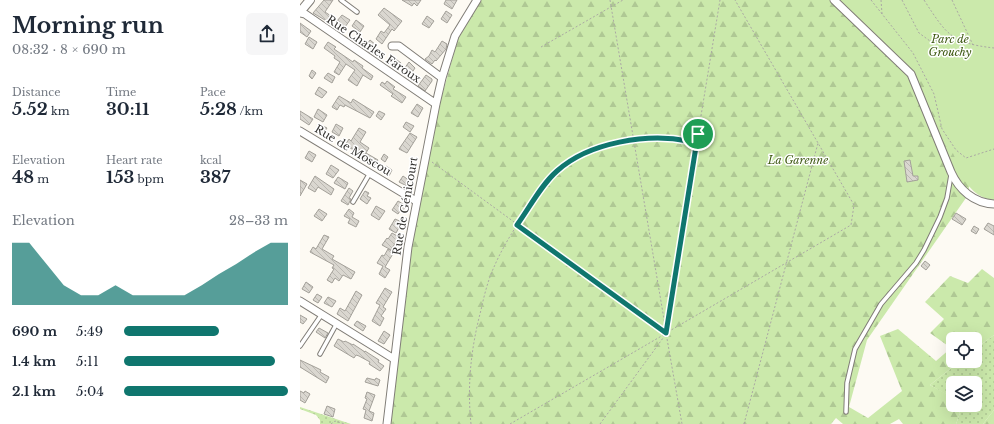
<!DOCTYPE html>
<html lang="en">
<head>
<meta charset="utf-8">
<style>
	:root { --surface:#fff; --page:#f6f6f7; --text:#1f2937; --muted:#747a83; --accent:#0f766e }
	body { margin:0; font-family:"Libre Baskerville",serif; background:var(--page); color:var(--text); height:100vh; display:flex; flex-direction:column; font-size:15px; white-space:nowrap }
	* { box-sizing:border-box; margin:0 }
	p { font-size:13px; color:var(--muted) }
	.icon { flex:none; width:22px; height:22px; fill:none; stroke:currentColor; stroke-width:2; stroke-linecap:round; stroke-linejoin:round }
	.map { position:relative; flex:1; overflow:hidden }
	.side { display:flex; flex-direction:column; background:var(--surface); width:300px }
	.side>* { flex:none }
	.controls { position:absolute; left:646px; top:332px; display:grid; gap:8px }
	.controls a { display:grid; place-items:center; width:36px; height:36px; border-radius:6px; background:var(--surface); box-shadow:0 4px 16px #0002; font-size:20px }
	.pin { position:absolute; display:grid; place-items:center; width:34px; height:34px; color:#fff; margin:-17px; border:2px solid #fff; border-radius:50%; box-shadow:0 1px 4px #0007 }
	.round { display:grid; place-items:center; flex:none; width:42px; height:42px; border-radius:6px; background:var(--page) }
	.headline { display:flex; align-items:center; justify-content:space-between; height:68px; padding:0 12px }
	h1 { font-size:22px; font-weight:700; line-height:30px }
	.stats { display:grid; grid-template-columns:repeat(3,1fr); gap:6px; height:68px; padding:4px 12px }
	.stats div { display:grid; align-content:center }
	.stats b { font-size:17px; font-weight:700 }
	.stats small { font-size:11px; font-weight:400 }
	.stats p { font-size:11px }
	.chart { height:112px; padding:8px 12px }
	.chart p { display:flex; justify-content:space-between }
	.chart svg { width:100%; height:72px; margin-top:4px; fill:var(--accent); opacity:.7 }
	ul { padding:0 12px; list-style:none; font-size:13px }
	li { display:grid; grid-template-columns:64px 48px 1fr; align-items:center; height:30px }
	li i { height:10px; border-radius:5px; background:var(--accent) }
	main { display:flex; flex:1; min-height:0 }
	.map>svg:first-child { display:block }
</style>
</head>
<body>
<main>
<section class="side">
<div class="headline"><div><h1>Morning run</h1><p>08:32 · 8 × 690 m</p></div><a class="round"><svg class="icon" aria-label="share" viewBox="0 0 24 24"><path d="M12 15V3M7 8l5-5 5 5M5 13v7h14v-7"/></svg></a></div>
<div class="stats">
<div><p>Distance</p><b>5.52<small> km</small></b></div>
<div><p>Time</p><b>30:11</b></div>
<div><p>Pace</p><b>5:28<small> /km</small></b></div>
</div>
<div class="stats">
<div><p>Elevation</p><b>48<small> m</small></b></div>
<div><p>Heart rate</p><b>153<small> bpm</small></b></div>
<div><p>kcal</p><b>387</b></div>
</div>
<div class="chart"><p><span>Elevation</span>28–33 m</p>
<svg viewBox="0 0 160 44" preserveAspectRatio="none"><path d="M0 44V6L10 6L20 19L30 32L40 38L50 38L60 32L70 38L80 38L90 38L100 38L110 32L120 25L130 19L140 12L150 6L160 6V44z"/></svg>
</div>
<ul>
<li><b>690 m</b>5:49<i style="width:58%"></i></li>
<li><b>1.4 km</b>5:11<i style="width:92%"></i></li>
<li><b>2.1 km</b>5:04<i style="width:100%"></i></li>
</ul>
</section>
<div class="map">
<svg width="694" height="424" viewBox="0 0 694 424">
	<defs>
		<pattern id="grass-dots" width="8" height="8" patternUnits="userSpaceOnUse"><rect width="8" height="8" fill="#cbe9ab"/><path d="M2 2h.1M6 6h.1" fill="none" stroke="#afc894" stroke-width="1.8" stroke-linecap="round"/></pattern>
		<pattern id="forest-firs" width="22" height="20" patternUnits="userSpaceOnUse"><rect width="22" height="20" fill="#cbe9ab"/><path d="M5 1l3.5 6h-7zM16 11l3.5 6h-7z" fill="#afc894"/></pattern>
		<pattern id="building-back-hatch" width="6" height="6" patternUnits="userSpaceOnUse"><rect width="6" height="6" fill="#dad7d0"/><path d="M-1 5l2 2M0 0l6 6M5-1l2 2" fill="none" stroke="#bcb9b3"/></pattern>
	</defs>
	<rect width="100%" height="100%" fill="#fdfaf3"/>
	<path fill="url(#grass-dots)" d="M694,335v75l-11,14h-27l4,-11 -5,-8h20v-22h-22v18l-2,-4 -21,-12 30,-24h15v-12z
		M0,407l51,17h-31v-4l-4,-5 -16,-6z"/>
	<path fill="url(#forest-firs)" d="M181,0h513l-26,195 -101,145 -18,67 19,11 34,-27 -22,-55 18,-7 38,32 15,-13 -21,-15 14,-14 -19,-17 25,-26 18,7 14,-14 12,9v57l-19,14v-10h-22v22h7l-30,24c8,5 23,9 23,20h2l5,8 -4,11h-53l-4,-5 -9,5h-47l-7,-6 -5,6h-441l23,-188 26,-130 19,-67z
		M694,410v14h-11z"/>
	<path fill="#cbe9ab" d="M539,0h155v200c-13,-1 -22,-9 -29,-19l-44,-102 -17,-18z"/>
	<path fill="url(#building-back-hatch)" stroke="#a3a099" d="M24,0h9l-8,12 9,6 -4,5 -17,-10z
		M102,0h19l-4,6 -3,-3 -2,3z
		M146,0h11l-5,9 -8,-5z
		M84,8l18,13 -8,10 -2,-2 -10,15 -6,-5 5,-8 3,2 6,-8 -12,-10z
		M146,11l6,4 -5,8 -6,-4z
		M42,15l8,5 -5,7 -8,-6z
		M127,16l7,5 -5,7 -7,-4z
		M56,20l8,6 -4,6 -8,-6z
		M0,23l11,8 -4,6 -7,-5z
		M9,37l8,5 -4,7 -8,-5z
		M70,40l6,5 -6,8 -6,-5z
		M142,41l5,3 -1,5 -10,12 -1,-1 -3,4 -7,-5 4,-3 3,-6 3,2z
		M28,42l8,5 -2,2 19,13 1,-2 9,6 -1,2 11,8 -2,4 -8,-5 -6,11 -9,-6 7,-10 -9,-6 -7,11 -5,-3 6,-10 -6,-4 1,-2 -11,-8z
		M93,57l8,6 -4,6 -8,-6z
		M109,62l6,6 -4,6 -7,-5z
		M12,70l4,3 -4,6 -3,-3z
		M28,73l7,4 -3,6 -8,-5z
		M126,75l6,4v2l-7,10 -7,-5z
		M87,81l8,6 -2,2 13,8 -4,6 -11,-7 2,-2 -13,-9 2,-3 3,2z
		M19,87l8,5 -5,6 -7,-4z
		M39,96l12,7 2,-4 21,13 -4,6 -25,-13 -1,2 -4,-2 -3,5 -5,-3z
		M117,104l6,4 -5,9 -7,-4z
		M18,109l9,6 -4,7 -9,-5z
		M0,111l13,8 -4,6 -9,-6z
		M79,111l6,3 -4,6 -5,-4z
		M106,122l8,4 -4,6 -7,-5z
		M36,124l7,4 -4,8 -7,-4z
		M21,125l6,3 -4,6 -6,-3z
		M59,128l7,4 -6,10 9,6 -5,8 -19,-11 4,-6 2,2z
		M110,133l7,4 -10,16 -8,-4z
		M9,151l7,4 -4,7 -7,-4z
		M66,153l12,7 -4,6 -11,-8z
		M84,154l4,3 -3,5 -4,-3z
		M610,160l3,16h5v4l-11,2 -3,-21z
		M31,165l8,5 -6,8 -7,-4z
		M86,166l6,4 -3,6 -7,-5z
		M15,176l19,13 -3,6 -13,-8 -3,5 -7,-4z
		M103,176l7,5 -3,5 -8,-4z
		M38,177l10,6 -3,6 -11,-6z
		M0,180l7,4 -7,12z
		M49,188l4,3 -4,7 2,1 -3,6 -7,-4z
		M65,191l4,2 -2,3 4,2 -4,6 -7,-5z
		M98,201l8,5 -4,6 -2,-1 -2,3 -6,-4z
		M76,206l9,5 -6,9 -8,-5z
		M19,209l8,5 -5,7 -8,-5z
		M49,209l5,4 -2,4 7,4 -3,6 -8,-4 2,-4 -6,-3z
		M656,213l10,6 -4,6 -10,-6z
		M95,219l7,3 -6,11 -7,-4z
		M688,223l6,3v9l-10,-6z
		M674,226l5,3 -3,5 -5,-3z
		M92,233l7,4 -8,13 -9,-5 5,-7 1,1z
		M24,235l5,2 -7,12 12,7 -2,3 23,13 -4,7 -8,-4 -4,6 -4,-3 -3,5 -5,-3 7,-11 -2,-1 2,-3 -24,-13 3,-5 3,2z
		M88,249l6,3 -9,15 5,3 -5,8 -6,-4 4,-8 -6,-3 5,-8 2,1z
		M625,261l5,4 -4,5 -5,-4z
		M6,282l7,5 -4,6 -7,-4z
		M85,288l7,4 -9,15 3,2 -5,7 3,2 -4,8 -8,-5 8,-16 -4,-2z
		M56,291l6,4 -14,26 -11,-7 3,-6 5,3z
		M17,294l5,3 -4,6 -5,-3z
		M28,297l8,4 -4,6 -8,-4z
		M0,315l7,4 -4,5 -3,-2z
		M57,321l9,5 -3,5 -9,-6z
		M19,328l9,5 -3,5 -9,-6z
		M84,331l6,4 -6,9 -6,-3z
		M38,339l6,3 1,-1 8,4v-1l12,8v-1l14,9 -1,2 6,4 -4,5 -11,-7 1,-2 -11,-6 -3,-1 -2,3 -20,-12z
		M0,360l17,8 4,2 -1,2 9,5 -3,6 -26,-16z
		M67,378l8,2 1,-2 4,2 -2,6 -13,-4z
		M0,391l4,2 1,-2 5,3 -5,9 -5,-3z
		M67,392l8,3 -6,16 5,2 -2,8 -8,-3 2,-8 -3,-1 4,-10 -2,-1z
		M27,406l8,3 -2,8 -9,-3z"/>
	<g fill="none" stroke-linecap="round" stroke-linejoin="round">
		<g stroke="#807d77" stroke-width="5.5">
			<path id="service" d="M41,0l16,12
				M53,202l17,-29
				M0,346l22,-32
				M20,354l17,-31
				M546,412l1,-29 8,-34 26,-45 35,-41 8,-13 16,-33 7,-19 4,-23"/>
		</g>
		<g stroke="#807d77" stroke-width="9">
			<path id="minor" d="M534,0l77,74 40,98c8,18 23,31 43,32
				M0,13l5,1 131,90
				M92,46h7l43,32
				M0,131l116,70
				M0,301l94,58
				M87,424l21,-177 28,-143 6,-26 13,-42 22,-36"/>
		</g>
		<g stroke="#807d77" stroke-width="10">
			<path id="tertiary" d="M0,12l10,-12"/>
		</g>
		<path stroke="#aaa8a3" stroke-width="1" stroke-dasharray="2 2" stroke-linecap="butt" d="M310,0l56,331
			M571,0l42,53 21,41 8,35 14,21 10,8 28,-9
			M581,0l1,14
			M602,0l17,33 11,8 24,-2
			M624,0c23,35 27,43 70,48
			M652,0l21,45
			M241,47l82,-47
			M398,134l-32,199 185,-108 3,-20 -119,-205
			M132,162l234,171 16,91
			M31,424l4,-3 10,3
			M171,424c-4,-39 0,-76 10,-114 3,-14 7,-30 13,-43 9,-21 22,-41 35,-60 9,-13 18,-28 30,-38 33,-26 88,-36 129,-28l10,-7 22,-134
			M210,424l155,-90
			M300,424l66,-90
			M444,424l74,-281"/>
		<use href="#service" stroke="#fff" stroke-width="3.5"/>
		<use href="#minor" stroke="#fff" stroke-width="7"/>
		<use href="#tertiary" stroke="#fff" stroke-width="8"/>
	</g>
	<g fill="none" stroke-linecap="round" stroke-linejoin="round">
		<g stroke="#fff" stroke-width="8">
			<path id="route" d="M398,134l-32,199 -149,-108c13,-18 24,-40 40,-54 32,-29 91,-38 131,-30z"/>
		</g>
		<use href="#route" stroke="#0f766e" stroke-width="5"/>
	</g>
	<g text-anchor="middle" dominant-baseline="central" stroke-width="3" stroke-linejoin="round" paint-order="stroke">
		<g font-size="11" font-style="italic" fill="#405b15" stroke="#fff">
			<text x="650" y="39">Parc de<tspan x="650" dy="13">Grouchy</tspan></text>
			<text x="498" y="160">La Garenne</text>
		</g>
		<g font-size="11" fill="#363532" stroke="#fff">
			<text transform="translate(74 49) rotate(34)">Rue Charles Faroux</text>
			<text transform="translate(53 150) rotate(31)">Rue de Moscou</text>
			<text transform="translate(105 206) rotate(-80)">Rue de Génicourt</text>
		</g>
	</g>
</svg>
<div class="controls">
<a><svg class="icon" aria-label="locate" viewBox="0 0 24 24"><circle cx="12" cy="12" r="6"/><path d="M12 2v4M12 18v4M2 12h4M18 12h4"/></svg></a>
<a><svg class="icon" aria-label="layers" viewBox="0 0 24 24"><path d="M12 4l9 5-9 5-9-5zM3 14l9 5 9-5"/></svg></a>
</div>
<div class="pin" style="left:398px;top:134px;background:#1e9e55"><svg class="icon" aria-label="arrive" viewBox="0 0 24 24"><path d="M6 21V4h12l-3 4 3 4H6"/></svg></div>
</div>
</main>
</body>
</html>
